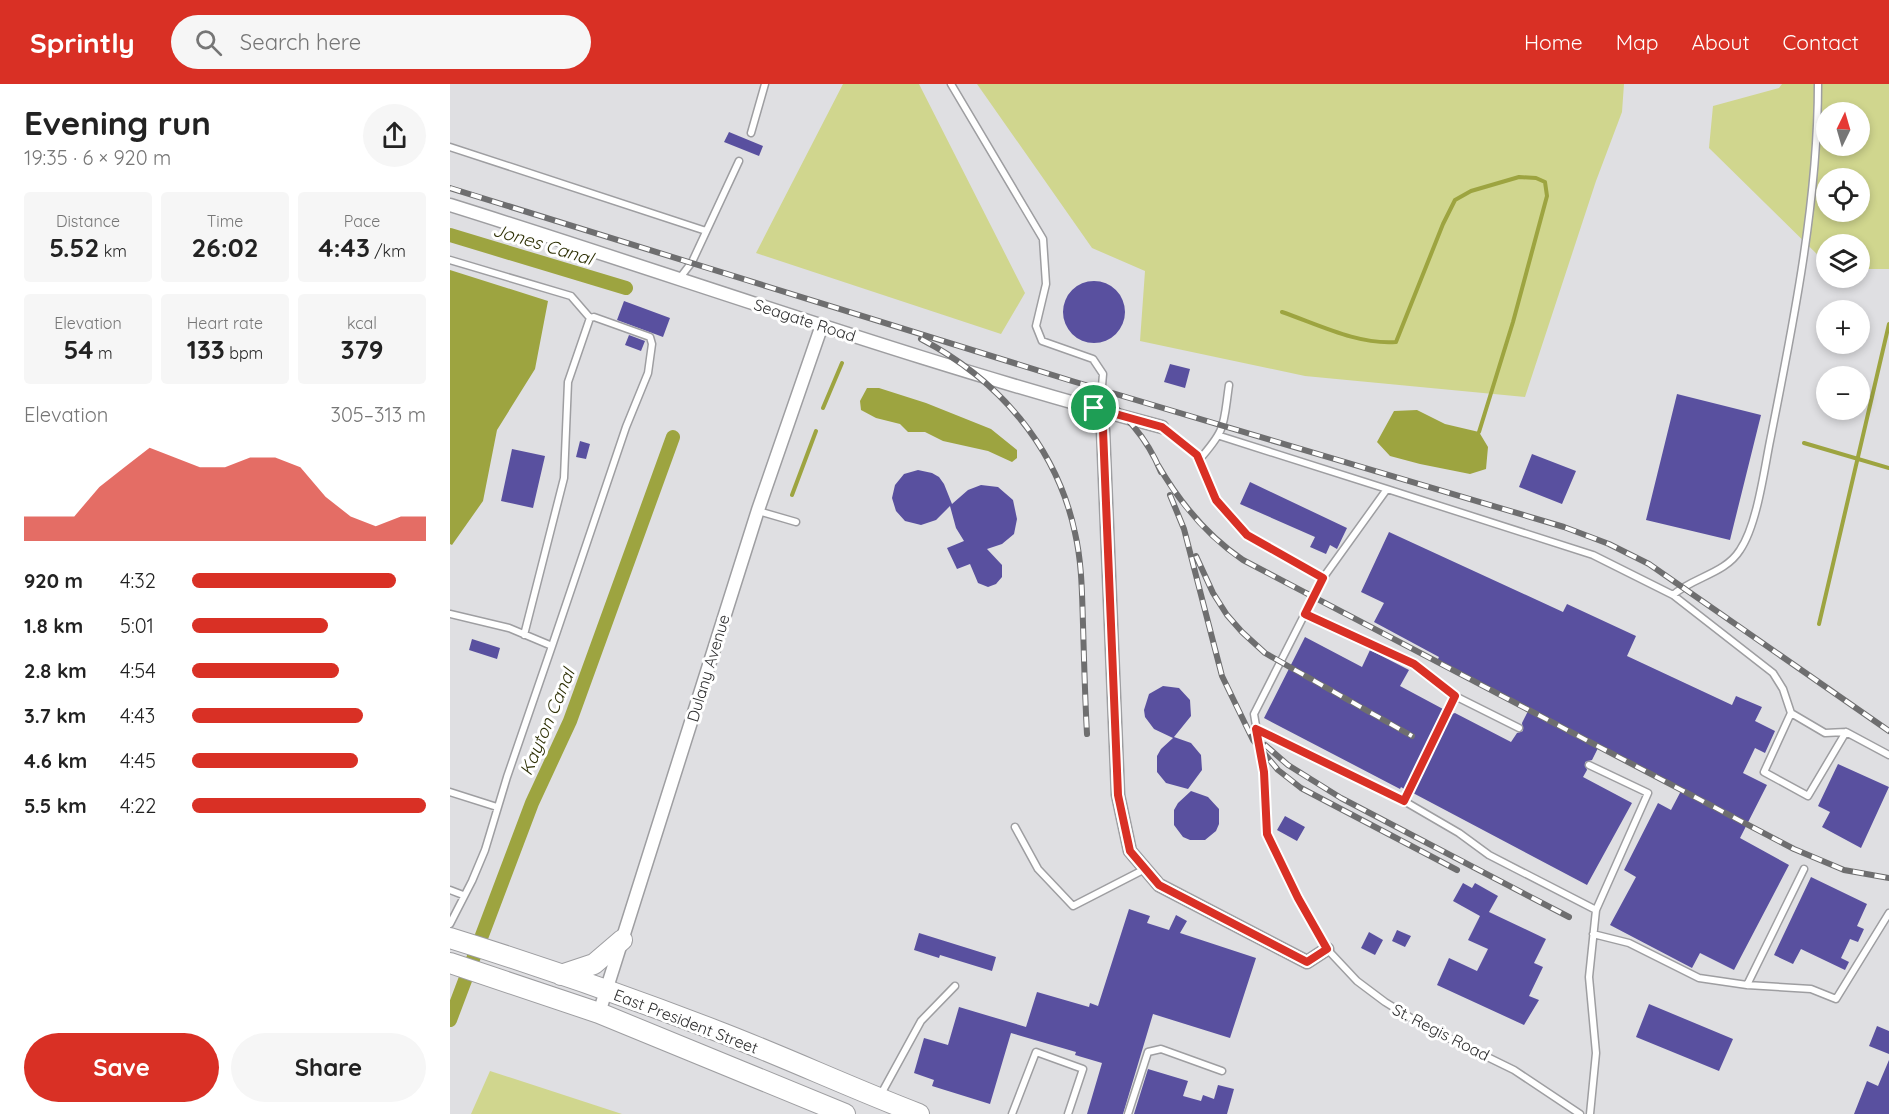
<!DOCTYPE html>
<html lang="en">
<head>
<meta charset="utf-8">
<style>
	:root { --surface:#fff; --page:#f6f6f6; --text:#222; --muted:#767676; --accent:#d93025 }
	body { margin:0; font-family:Quicksand,sans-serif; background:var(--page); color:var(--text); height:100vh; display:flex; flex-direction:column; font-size:22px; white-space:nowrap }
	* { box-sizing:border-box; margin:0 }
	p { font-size:20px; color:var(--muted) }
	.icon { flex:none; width:33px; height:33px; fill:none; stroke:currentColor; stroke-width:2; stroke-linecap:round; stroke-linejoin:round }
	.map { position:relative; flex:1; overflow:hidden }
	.panel { display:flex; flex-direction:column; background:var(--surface); width:450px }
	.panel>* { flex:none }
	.needle { width:39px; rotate:5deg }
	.buttons { position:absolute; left:1366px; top:18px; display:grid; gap:12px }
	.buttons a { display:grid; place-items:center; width:54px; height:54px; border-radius:50%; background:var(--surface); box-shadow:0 3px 9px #0003; font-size:30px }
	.pin { position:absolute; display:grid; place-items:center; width:51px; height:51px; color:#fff; margin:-26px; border:3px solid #fff; border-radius:50%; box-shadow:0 2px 6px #0007 }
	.round { display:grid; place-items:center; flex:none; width:63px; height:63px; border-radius:32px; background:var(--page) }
	.summary { display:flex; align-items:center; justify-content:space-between; height:102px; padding:0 24px }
	h1 { font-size:33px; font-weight:700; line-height:45px }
	.figures { display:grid; grid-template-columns:repeat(3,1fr); gap:9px; height:102px; padding:6px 24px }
	.figures div { display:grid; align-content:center; border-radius:6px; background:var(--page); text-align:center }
	.figures b { font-size:26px; font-weight:700 }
	.figures small { font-size:16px; font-weight:400 }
	.figures p { font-size:16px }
	.chart { height:168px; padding:12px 24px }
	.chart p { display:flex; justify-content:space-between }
	.chart svg { width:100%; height:108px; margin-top:6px; fill:var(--accent); opacity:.7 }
	.primary-button { display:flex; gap:12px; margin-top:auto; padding:12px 24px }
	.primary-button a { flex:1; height:69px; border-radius:36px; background:var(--accent); color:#fff; font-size:24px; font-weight:700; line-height:69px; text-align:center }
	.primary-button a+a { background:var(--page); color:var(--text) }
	ul { padding:0 24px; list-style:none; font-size:20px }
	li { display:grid; grid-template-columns:96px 72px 1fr; align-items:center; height:45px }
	li i { height:15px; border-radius:8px; background:var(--accent) }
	header { display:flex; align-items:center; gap:36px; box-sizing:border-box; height:84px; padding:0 30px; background:var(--accent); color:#fff }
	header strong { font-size:28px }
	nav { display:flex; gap:33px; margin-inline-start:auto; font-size:21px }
	.search { width:420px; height:54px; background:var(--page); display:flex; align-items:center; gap:15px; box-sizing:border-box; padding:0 21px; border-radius:33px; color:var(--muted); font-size:22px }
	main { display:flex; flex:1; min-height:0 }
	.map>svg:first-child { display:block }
</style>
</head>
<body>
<header>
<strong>Sprintly</strong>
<div class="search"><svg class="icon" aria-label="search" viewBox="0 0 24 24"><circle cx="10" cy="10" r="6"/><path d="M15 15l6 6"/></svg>Search here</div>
<nav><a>Home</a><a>Map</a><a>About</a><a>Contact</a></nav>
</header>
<main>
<section class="panel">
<div class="summary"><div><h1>Evening run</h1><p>19:35 · 6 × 920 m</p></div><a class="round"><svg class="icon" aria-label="share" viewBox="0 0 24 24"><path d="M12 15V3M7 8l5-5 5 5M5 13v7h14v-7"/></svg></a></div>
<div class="figures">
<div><p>Distance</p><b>5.52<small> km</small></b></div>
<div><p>Time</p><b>26:02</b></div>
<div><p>Pace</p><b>4:43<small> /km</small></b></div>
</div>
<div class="figures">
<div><p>Elevation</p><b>54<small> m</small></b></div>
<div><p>Heart rate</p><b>133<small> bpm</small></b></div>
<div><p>kcal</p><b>379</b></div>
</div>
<div class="chart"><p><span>Elevation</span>305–313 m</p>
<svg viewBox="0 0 160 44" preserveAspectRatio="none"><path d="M0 44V34L10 34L20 34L30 22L40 14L50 6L60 10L70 14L80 14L90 10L100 10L110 14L120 26L130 34L140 38L150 34L160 34V44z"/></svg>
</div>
<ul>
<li><b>920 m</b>4:32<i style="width:87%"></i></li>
<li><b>1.8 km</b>5:01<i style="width:58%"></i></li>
<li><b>2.8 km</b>4:54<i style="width:63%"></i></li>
<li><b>3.7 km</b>4:43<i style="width:73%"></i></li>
<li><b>4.6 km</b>4:45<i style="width:71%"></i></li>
<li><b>5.5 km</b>4:22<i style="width:100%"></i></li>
</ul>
<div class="primary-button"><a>Save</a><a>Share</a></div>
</section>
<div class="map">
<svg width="1439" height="1030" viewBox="0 0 1439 1030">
	<rect width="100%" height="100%" fill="#dfdfe2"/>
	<path fill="#d0d68e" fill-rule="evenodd" d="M393,0h76l106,209 -24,41 -245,-81z
		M527,0h647l-2,28 -26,69 -71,216 -220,-21 -165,-35 5,-70 -53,-23z
		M1332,0h107v185h-29v-25h-33v20l-118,-116 4,-42 66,-18zM1377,28h33v34h-33zM1377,94h33v34h-33z
		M40,987l132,43h-151z"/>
	<path fill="#9da440" d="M0,186l98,31 -13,68 -38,61 -14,71 -31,44 -2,-1z
		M417,304h12l47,15 65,26 26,21v8l-5,4 -24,-11 -45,-10 -18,-9h-17l-8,-8 -24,-6 -15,-8 -1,-9z
		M967,326l28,14 34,8 9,15 -2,22 -16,5 -50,-10 -30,-8 -13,-14 17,-31z"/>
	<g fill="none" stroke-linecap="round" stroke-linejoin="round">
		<path stroke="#9da440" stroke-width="4" d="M832,228c35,12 76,33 114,30l47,-118 12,-24 16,-9 48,-14 17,1 9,4 2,14 -34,126 -34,110
			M373,324l19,-45
			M1354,359l85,25
			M342,411l24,-64
			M1369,540l70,-300"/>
		<path stroke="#9da440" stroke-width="14" d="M0,151l176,53
			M0,936l82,-217 38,-82 103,-284"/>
	</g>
	<path fill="#59509f" d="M279,48l34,14 -4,10 -35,-14z
		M613 228a31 31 0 1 1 62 0a31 31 0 1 1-62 0Z
		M174,217l46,17 -7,19 -46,-17z
		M179,251l16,6 -4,10 -16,-6z
		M720,280l20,5 -5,19 -21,-6z
		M1227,310l84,21 -31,125 -84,-20z
		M130,357l10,3 -4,15 -10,-2z
		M62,365l33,7 -12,52 -32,-7z
		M1082,370l44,17 -14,33 -43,-17z
		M468,386l14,3 7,4 5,7 8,20 16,-14 13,-5 17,2 15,13 4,19 -3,15 -12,10 -15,5 15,16v12l-6,7 -8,3 -10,-4 -8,-19 -13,5 -10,-21 17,-7 -8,-13 -6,-22 -14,14 -15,5 -16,-4 -9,-10 -4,-13 3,-13 9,-11z
		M800,398l97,46 -10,21 -7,-4 -4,9 -16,-7 5,-10 -75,-33z
		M939,448l174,80 4,-8 69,32 -9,20 105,49 4,-9 26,11 -7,14 20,10 -10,22 -10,-5 -12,25 24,12 -27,53 49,27 -55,105 -34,-17 -8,15 -82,-43 26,-48 -12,-7 34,-67 13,7 11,-21 -83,-43 -7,14 -7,2 2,8 -4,7 49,26 -45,82 -174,-92 39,-79 3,-1 56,29 6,-9 6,-2 -1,-8 7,-14 -92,-48 2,-4 -65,-35 10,-19 -23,-11z
		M855,553l57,30 8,-17 39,20 -9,16 43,23 -39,80 -3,-2 -1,2 -136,-71z
		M22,555l28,9 -3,11 -28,-9z
		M713,602l16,2 11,12 1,16 -17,21 17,6 10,12 1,15 -14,19 -22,-6 -9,-11v-16l4,-7 12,-11 -19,-9 -9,-12 -1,-7 5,-16z
		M1388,680l51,23 -28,61 -39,-21 8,-15 -12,-6z
		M741,707l17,6 11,12v15l-3,7 -11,9h-15l-7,-3 -9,-12v-15l4,-7z
		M835,732l20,11 -8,14 -20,-11z
		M1361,793l56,27 -10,22 7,3 -6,13 -8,-3 -9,19 8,4 -4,8 -44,-21 -8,15 -19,-9z
		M1013,799l9,5 3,-5 23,13 -9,16 57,27 -12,24 9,4 -14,29 10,4 -15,25 -87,-40 12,-27 28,13 11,-22 -20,-9 12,-24 -27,-15z
		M679,825l21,7 -3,7 22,7 7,-15 11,6 -7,12 76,25 -26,80 -77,-24 -30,100h-36l15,-51 -27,-8 1,-3 -65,-19 -21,71 -58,-18 2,-6 -20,-7 10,-35 24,7 11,-38 67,20 11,-35 52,15 1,-4 8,3z
		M947,846l14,6 -6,11 -13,-6z
		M919,848l14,8 -8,15 -14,-7z
		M469,849l77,24 -4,14 -52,-16 -1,3 -25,-8z
		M1199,920l84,35 -14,32 -83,-34z
		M1427,942l12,5v23l-20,-8z
		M1439,976v54h-35l13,-33 11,5z
		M698,985l40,12 -5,15 18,5 2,-6 11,4 4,-14 16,4 -7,25h-93z"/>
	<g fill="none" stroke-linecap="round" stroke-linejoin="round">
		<g stroke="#9e9ea1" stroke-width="9">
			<path id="service" d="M501,0l92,155 3,45 -10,42 6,15 51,18 10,15 -3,36
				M301,49l14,-49
				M0,63l256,84
				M0,176l121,36 19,22
				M229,195l13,-17 47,-101
				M712,343l35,28 19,45 31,35 76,43 -69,136 10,58 3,62 30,64 30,51 30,32 28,21 39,24 90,44 66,44
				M770,352l167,53
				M749,376c28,-32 24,-34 30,-75
				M308,427l38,11
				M873,494l64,-89 206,66 80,40 100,78 10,16 8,24 34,20 21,-1 43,23
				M1223,511c20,-18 52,-21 67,-45 17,-25 24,-79 30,-109 23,-116 48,-239 48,-357
				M0,530l59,14 43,18 -45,131 -22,73 -13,31 -22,43
				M74,551l40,-157 4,-96 22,-64 4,-1 56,20 2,7 -4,29 -22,54 -74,219
				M1005,612l64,32
				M1341,629l-27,59 44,24 38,-64
				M806,645l148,72 51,-105 -41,-32 -108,-50
				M0,708l47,15
				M954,717l55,32 30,22 107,55 52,-117 -59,-28
				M565,743l23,42 35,37 72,-37
				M0,806l13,5
				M1143,850l36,9 70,35 48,7 64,4 25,10 53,-86
				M1297,901l57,-116
				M430,1012l41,-75 34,-35
				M562,1030l24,-62 47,17 -15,45
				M678,1030l20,-62 13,-3 61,22
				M1140,1030l6,-61 -7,-76 7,-67"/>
		</g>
		<g stroke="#9e9ea1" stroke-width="15">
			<path id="minor" d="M0,121c237,74 472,159 712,222
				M644,324l9,22 15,365 12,56 29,34 148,77 20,-13
				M149,929l159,-503 64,-185"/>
		</g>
		<g stroke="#9e9ea1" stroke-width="22">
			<path id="primary" d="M0,854c90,28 179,59 267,93 68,26 134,57 202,83
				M0,879l149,50 246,101
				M111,891l33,-11 28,-24"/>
		</g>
		<use href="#service" stroke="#fff" stroke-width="6"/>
		<use href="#minor" stroke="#fff" stroke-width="12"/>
		<use href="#primary" stroke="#fff" stroke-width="20"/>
		<g stroke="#6e6e6f" stroke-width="6">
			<path id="rail" d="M0,104l622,193 492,146 45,17 40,20 240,167
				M471,255c77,40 136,108 154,194 7,30 7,61 8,91 1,37 2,74 4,110
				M642,308c31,16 56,48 69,80
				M708,381c22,38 48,70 85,95l551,289 50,21 45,8
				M720,411l14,34 38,147 31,64 25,30 23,18 156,82
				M746,472l17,37 14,22 15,17 23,21 147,83
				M815,661l23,20 53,33 228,119"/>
		</g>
		<use href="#rail" stroke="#fff" stroke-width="4" stroke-dasharray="11" stroke-linecap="butt"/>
	</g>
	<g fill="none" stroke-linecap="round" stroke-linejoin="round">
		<g stroke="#fff" stroke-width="12">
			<path id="route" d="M644,324l68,19 35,28 19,45 31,35 76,43 -18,36 109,50 41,32 -51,105 -148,-72 8,43 3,62 31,64 29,51 -20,13 -148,-77 -29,-34 -12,-56 -15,-365z"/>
		</g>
		<use href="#route" stroke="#d93025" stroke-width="8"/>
	</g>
	<g text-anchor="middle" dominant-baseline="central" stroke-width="6" stroke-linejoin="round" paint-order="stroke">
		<g font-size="16" fill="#2e2e2f" stroke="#fff">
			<text transform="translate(355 236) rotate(18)">Seagate Road</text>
			<text transform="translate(258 584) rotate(-73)">Dulany Avenue</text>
			<text transform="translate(236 937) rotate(21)">East President Street</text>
			<text transform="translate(991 948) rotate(27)">St. Regis Road</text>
		</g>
		<g font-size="18" font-style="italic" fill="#2e3005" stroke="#fff">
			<text transform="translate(93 160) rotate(17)">Jones Canal</text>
			<text transform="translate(97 638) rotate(-67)">Kayton Canal</text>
		</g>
	</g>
</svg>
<div class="buttons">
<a><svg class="needle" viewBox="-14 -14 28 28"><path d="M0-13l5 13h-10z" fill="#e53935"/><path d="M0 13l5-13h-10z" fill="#767676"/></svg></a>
<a><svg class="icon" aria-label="locate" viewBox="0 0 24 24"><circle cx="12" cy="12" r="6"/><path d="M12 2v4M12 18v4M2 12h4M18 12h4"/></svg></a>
<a><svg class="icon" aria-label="layers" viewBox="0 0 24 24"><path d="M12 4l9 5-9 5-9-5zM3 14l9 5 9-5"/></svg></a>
<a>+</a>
<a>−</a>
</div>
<div class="pin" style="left:644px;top:324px;background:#1e9e55"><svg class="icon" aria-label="arrive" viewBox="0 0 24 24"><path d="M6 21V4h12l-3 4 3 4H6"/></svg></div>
</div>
</main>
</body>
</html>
